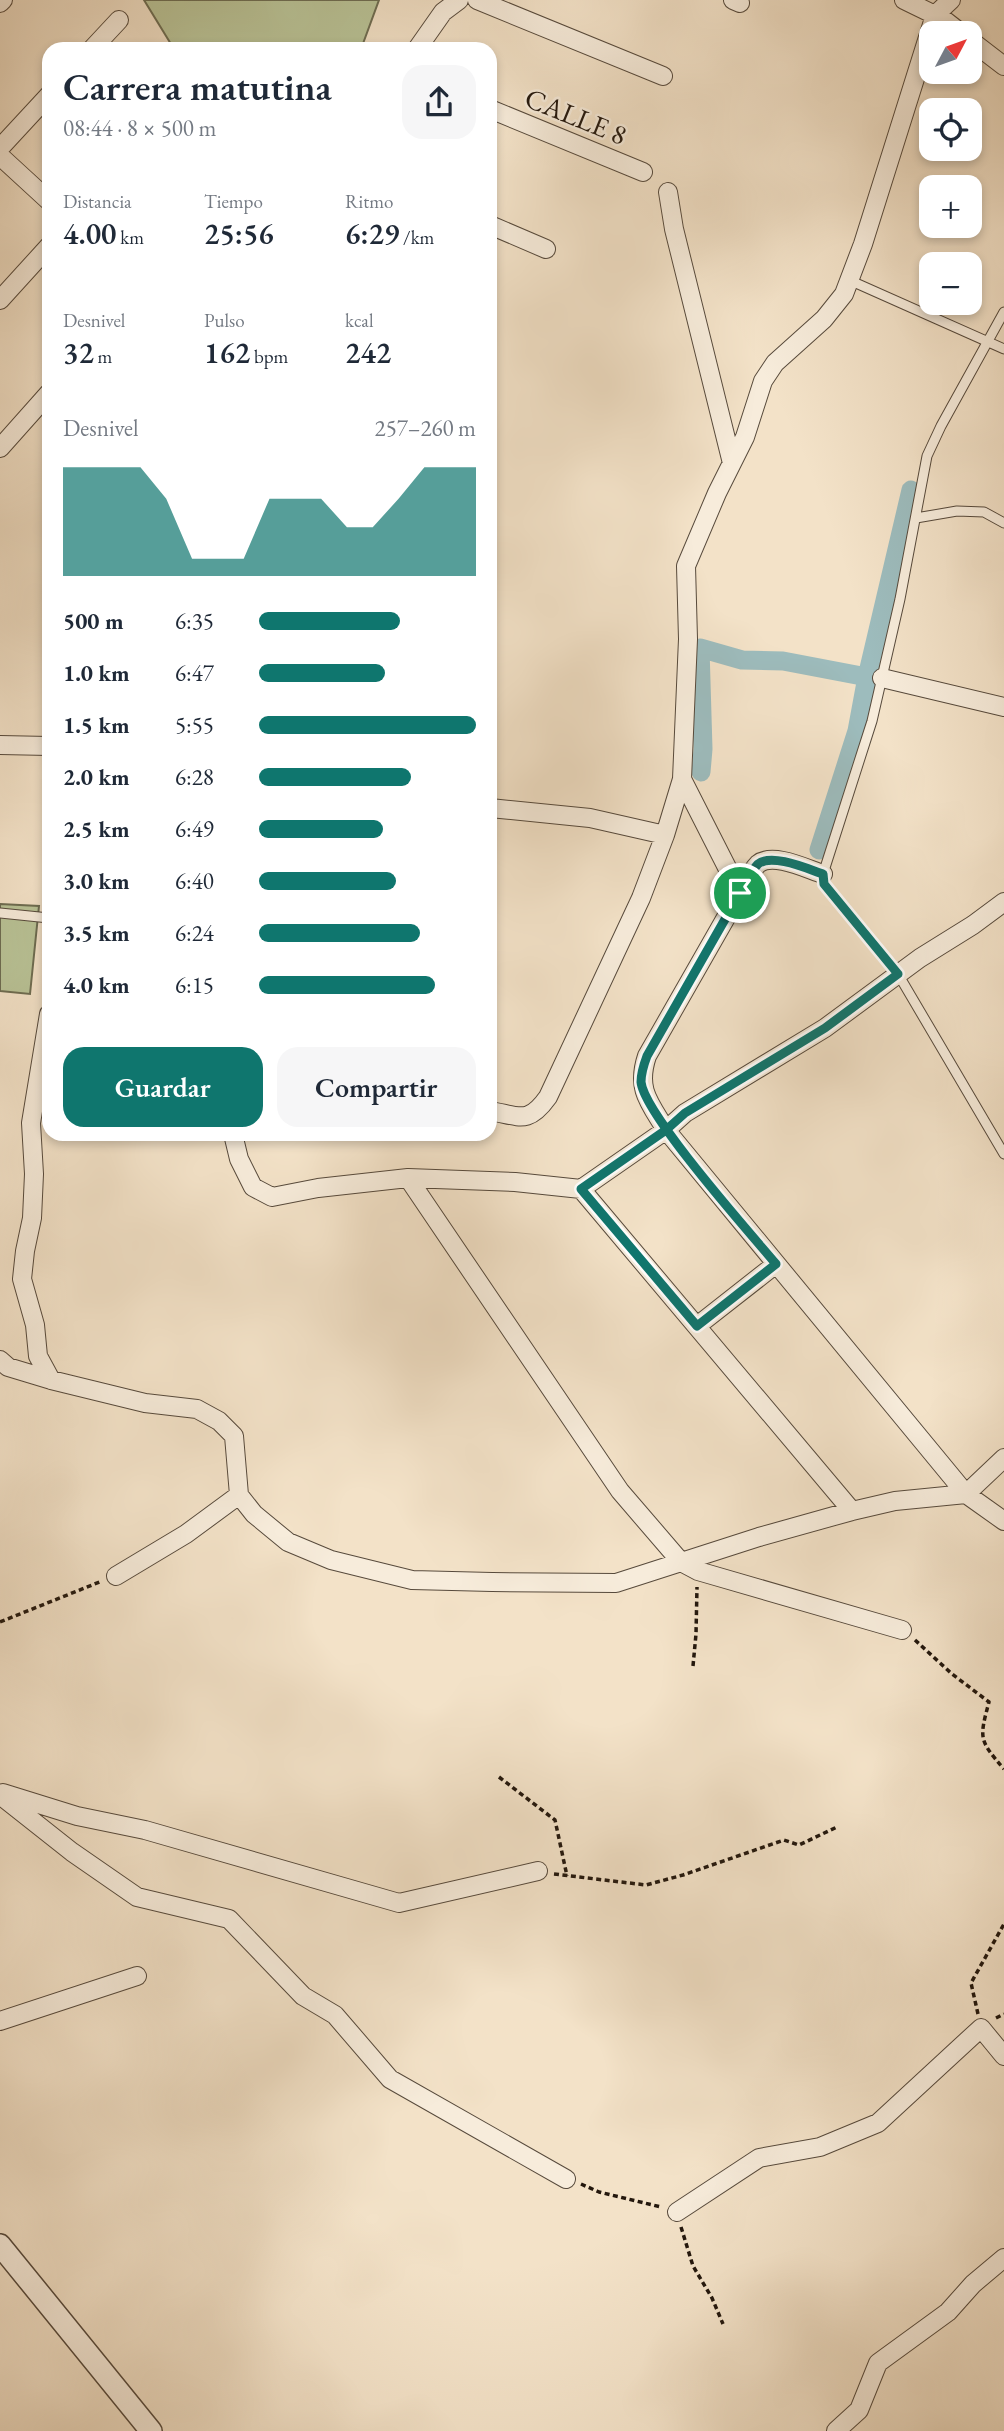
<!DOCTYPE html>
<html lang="es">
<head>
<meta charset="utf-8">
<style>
	:root { --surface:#fff; --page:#f6f6f7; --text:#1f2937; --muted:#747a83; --accent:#0f766e }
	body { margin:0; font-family:"EB Garamond",serif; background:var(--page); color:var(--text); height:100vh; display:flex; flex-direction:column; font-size:26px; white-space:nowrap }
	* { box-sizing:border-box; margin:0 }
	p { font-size:23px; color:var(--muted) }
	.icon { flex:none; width:38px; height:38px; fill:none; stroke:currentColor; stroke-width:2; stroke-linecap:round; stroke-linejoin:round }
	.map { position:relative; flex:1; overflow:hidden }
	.sheet { position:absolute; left:42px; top:42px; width:455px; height:1099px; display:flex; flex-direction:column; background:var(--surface); border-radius:21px; box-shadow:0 4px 10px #0003 }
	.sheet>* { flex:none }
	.needle { width:46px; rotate:49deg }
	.controls { position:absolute; left:919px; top:21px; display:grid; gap:14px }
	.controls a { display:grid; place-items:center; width:63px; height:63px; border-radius:14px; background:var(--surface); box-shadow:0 4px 10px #0003; font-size:35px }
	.pin { position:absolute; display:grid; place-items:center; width:60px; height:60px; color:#fff; margin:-30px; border:4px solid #fff; border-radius:50%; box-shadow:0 2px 7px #0007 }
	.round { display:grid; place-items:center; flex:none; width:74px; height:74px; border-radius:21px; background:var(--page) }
	.headline { display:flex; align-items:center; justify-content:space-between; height:119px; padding:0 21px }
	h1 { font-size:38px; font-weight:600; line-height:52px }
	.stats { display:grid; grid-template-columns:repeat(3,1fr); gap:10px; height:119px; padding:7px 21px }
	.stats div { display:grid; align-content:center }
	.stats b { font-size:30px; font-weight:600 }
	.stats small { font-size:19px; font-weight:400 }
	.stats p { font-size:19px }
	.chart { height:196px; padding:14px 21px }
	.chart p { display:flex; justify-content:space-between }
	.chart svg { width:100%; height:126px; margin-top:7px; fill:var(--accent); opacity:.7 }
	.button { display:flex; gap:14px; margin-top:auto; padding:14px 21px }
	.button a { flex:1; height:80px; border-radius:21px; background:var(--accent); color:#fff; font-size:28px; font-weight:600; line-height:80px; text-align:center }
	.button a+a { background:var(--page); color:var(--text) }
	ul { padding:0 21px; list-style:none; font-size:23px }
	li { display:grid; grid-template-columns:112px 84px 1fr; align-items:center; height:52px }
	li i { height:18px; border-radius:9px; background:var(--accent) }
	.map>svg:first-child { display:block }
</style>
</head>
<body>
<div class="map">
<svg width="1004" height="2431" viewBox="0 0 1004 2431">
	<rect width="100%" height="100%" fill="#f3e2c8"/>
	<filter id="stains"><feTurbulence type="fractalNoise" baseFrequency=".00286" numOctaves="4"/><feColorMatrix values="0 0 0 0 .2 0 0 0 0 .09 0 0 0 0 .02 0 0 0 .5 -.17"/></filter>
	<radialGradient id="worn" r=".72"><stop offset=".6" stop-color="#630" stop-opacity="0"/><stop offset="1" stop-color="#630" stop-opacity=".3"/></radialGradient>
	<path fill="#b9c397" stroke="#6e6d52" stroke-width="2" d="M144,0h235l-18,49h-187z
		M0,904l39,2 -9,88 -30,-3z"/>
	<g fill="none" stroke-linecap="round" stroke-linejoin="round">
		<path stroke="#9dbcbd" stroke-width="19" d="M877,679l-10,-2 44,-187
			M701,772l2,-23 -3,-101 42,12 41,1 84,16 -10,54 -38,119"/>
		<g stroke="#574a3c" stroke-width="11">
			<path id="service" d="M849,280l155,69
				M1004,312l-63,114 -14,30 -27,143 -28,122 -49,153 1,10 74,90 106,180
				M916,518l41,-7 27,1 20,11
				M0,913l49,5"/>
		</g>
		<g stroke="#574a3c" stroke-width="20">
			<path id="minor" d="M477,0l186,76
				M733,0l7,3
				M904,0l39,19 18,14
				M0,3l3,-3
				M970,40l34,26
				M92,49l27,-29
				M417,49l26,-37 16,-12
				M490,109l153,63
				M0,148l49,-53
				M0,156l49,45
				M668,192l6,37 58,234
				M490,225l56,24
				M0,300l49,-54
				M0,448l49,-55
				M882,678l122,29
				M0,745l49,1
				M682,779l58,114 -93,163c-11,33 2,46 19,74l300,364 38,27
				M490,808l100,10 75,17
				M740,893c5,-9 11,-22 18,-29 15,-12 49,5 65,10
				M49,1014l-18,109 3,51 -2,44 -7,33 -3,28 13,46 3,31 13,24
				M490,1111c30,5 38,14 58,-14l93,-199 24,-63 17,-56 6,-140 -2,-73 31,-73 28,-56 18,-56 12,-18 49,-44 20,-25 19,-50 72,-229 16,-15
				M233,1134l6,25 14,28 19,10 46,-9 90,-10 107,4 66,7
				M408,1178l212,313 61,71 17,9 204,59
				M697,1326l79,-62
				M0,1360l8,7 43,13 94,23 52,6 22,12 15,15 5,59 15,19 34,28 43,18 81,20 80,2 124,1 143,-46 93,-26 43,-10 71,-7 38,-36
				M852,1511l-271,-322 85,-59 19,-17 140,-85 95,-70 53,-33 31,-23
				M116,1576l70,-42 53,-39
				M3,1793l74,23 68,14 254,73 139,-32
				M0,1795l72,57 65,45 92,22 74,77 32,19 55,64 176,100
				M0,2021l137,-45
				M677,2212l82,-54 61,-11 58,-24 103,-95 23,28
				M836,2431l23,-21 19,-47 70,-51 25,-28 31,-26"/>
		</g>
		<g stroke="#574a3c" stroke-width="24">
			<path id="tertiary" d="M0,2245l151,186"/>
		</g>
		<path stroke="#23170d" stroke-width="3.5" stroke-dasharray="5 3.5" stroke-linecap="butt" d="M0,1622l102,-41
			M915,1640l37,34 37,28c-10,37 -10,38 15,67
			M693,1666l3,-32 1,-47
			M499,1777l56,43 12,56
			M554,1874l92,11 37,-10 101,-35 15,5 38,-18
			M978,2014l-7,-31 33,-59
			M996,2018l8,-4
			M581,2184l18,8 62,15
			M681,2227l12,39 19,32 11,26"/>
		<use href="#service" stroke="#f7ecdb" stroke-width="9"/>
		<use href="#minor" stroke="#f7ecdb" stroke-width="18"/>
		<use href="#tertiary" stroke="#f7ecdb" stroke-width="21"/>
	</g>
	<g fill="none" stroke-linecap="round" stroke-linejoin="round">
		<g stroke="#fff" stroke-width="14">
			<path id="route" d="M740,893l-93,163c-3,8 -6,17 -6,26 3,32 109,151 135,182l-79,62 -116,-137 85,-59 19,-17 140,-85 73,-54 -74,-90 -1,-10c-15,-5 -51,-21 -65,-10 -7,7 -13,20 -18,29"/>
		</g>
		<use href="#route" stroke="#0f766e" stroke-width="9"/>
	</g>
	<g text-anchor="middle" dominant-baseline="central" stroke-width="5" stroke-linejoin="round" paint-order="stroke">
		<g font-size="28" fill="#23170d" stroke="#f7ecdb">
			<text transform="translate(576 116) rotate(22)">CALLE 8</text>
		</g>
	</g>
	<rect width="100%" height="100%" filter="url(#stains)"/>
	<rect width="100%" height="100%" fill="url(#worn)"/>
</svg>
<div class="controls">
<a><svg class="needle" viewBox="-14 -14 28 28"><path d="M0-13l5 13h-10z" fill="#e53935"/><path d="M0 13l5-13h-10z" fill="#747a83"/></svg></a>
<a><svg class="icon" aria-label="locate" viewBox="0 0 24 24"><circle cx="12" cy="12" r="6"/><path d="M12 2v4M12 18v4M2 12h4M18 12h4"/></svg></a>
<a>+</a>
<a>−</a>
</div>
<div class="pin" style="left:740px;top:893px;background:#1e9e55"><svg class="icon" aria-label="arrive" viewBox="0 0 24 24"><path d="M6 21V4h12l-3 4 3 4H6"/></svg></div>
<section class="sheet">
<div class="headline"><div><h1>Carrera matutina</h1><p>08:44 · 8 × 500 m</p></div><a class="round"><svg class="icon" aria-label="share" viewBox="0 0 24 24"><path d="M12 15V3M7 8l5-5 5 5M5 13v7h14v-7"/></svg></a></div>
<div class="stats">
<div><p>Distancia</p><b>4.00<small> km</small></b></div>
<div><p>Tiempo</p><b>25:56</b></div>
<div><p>Ritmo</p><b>6:29<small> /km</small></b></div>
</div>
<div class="stats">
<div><p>Desnivel</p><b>32<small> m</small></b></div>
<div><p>Pulso</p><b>162<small> bpm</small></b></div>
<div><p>kcal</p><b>242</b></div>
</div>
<div class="chart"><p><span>Desnivel</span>257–260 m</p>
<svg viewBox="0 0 160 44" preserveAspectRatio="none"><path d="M0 44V6L10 6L20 6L30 6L40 17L50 38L60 38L70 38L80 17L90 17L100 17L110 27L120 27L130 17L140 6L150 6L160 6V44z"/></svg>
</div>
<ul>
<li><b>500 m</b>6:35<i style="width:65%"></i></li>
<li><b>1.0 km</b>6:47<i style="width:58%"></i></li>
<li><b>1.5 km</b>5:55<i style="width:100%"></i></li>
<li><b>2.0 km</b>6:28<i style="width:70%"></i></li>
<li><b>2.5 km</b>6:49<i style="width:57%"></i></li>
<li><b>3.0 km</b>6:40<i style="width:63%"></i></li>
<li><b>3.5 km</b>6:24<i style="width:74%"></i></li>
<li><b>4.0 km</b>6:15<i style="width:81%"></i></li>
</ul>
<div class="button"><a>Guardar</a><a>Compartir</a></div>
</section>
</div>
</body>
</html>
